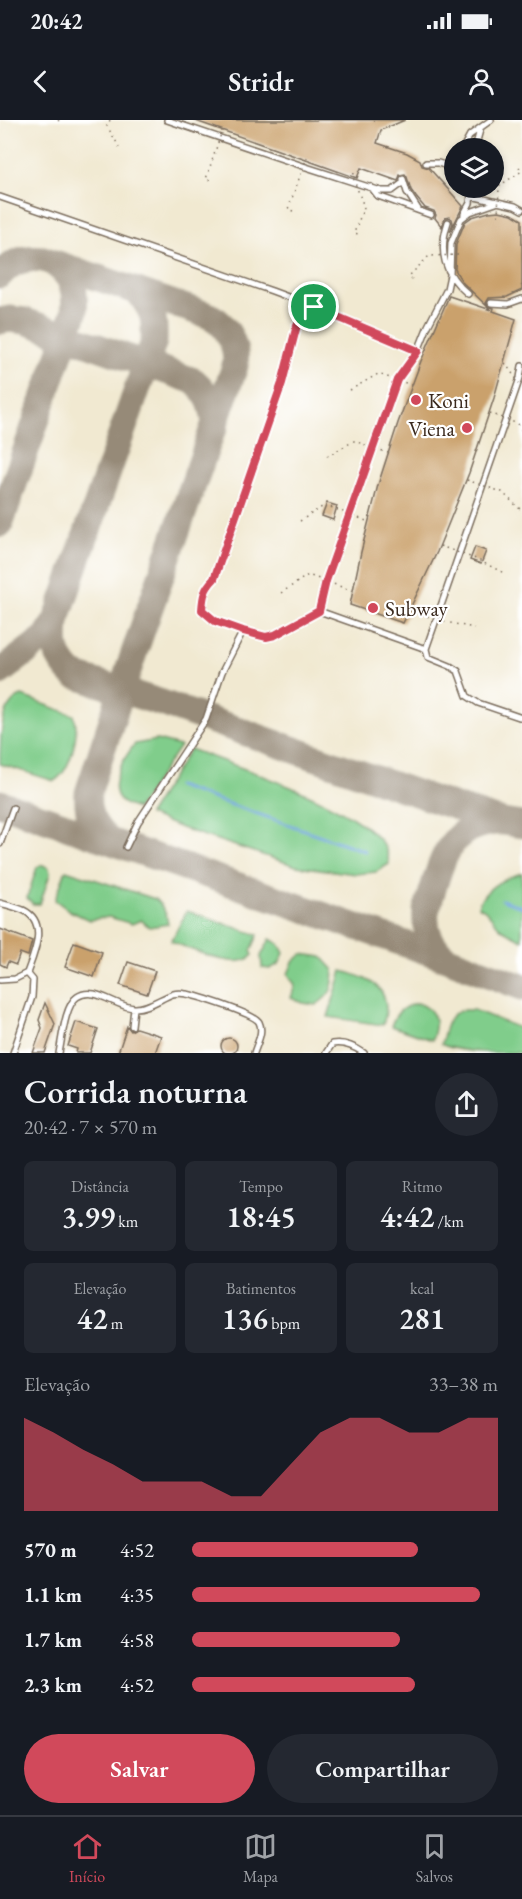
<!DOCTYPE html>
<html lang="pt">
<head>
<meta charset="utf-8">
<style>
	:root { --surface:#171b24; --page:#242831; --text:#f1f3f6; --muted:#9ea1a6; --line:#363941; --accent:#d1495b }
	body { margin:0; font-family:"EB Garamond",serif; background:var(--page); color:var(--text); height:100vh; display:flex; flex-direction:column; font-size:22px; white-space:nowrap }
	* { box-sizing:border-box; margin:0 }
	p { font-size:20px; color:var(--muted) }
	.icon { flex:none; width:33px; height:33px; fill:none; stroke:currentColor; stroke-width:2; stroke-linecap:round; stroke-linejoin:round }
	.map { position:relative; height:933px; overflow:hidden }
	.side { display:flex; flex-direction:column; background:var(--surface); flex:1 }
	.side>* { flex:none }
	.buttons { position:absolute; left:444px; top:18px; display:grid; gap:12px }
	.buttons a { display:grid; place-items:center; width:60px; height:60px; border-radius:50%; background:var(--surface); box-shadow:0 3px 9px #0003; font-size:30px }
	.pin { position:absolute; display:grid; place-items:center; width:51px; height:51px; color:#fff; margin:-26px; border:3px solid #fff; border-radius:50%; box-shadow:0 2px 6px #0007 }
	.round { display:grid; place-items:center; flex:none; width:63px; height:63px; border-radius:32px; background:var(--page) }
	.summary { display:flex; align-items:center; justify-content:space-between; height:102px; padding:0 24px }
	h1 { font-size:33px; font-weight:600; line-height:45px }
	.figures { display:grid; grid-template-columns:repeat(3,1fr); gap:9px; height:102px; padding:6px 24px }
	.figures div { display:grid; align-content:center; border-radius:9px; background:var(--page); text-align:center }
	.figures b { font-size:30px; font-weight:600 }
	.figures small { font-size:16px; font-weight:400 }
	.figures p { font-size:16px }
	.chart { height:168px; padding:12px 24px }
	.chart p { display:flex; justify-content:space-between }
	.chart svg { width:100%; height:108px; margin-top:6px; fill:var(--accent); opacity:.7 }
	.action { display:flex; gap:12px; margin-top:auto; padding:12px 24px }
	.action a { flex:1; height:69px; border-radius:36px; background:var(--accent); color:#fff; font-size:24px; font-weight:600; line-height:69px; text-align:center }
	.action a+a { background:var(--page); color:var(--text) }
	ul { padding:0 24px; list-style:none; font-size:20px }
	li { display:grid; grid-template-columns:96px 72px 1fr; align-items:center; height:45px }
	li i { height:15px; border-radius:8px; background:var(--accent) }
	.status { display:flex; justify-content:space-between; align-items:center; height:42px; padding:0 30px; background:var(--surface); direction:ltr }
	.status svg { height:16px; fill:currentColor }
	header { display:flex; justify-content:space-between; align-items:center; height:78px; padding:0 24px; background:var(--surface); font-size:27px; font-weight:600 }
	.dock { display:flex; justify-content:space-around; align-items:center; height:84px; border-top:2px solid var(--line); background:var(--surface); font-size:16px; color:var(--muted) }
	.dock a { display:grid; justify-items:center; gap:3px }
	.dock .on { color:var(--accent) }
	.map>svg:first-child { display:block }
</style>
</head>
<body>
<div class="status"><b>20:42</b><svg viewBox="0 0 49 12"><path d="M0 12V9h3v3zM5 12V6h3v6zM10 12V3h3v9zM15 12V0h3v12zM26 1h20v11H26zM47 4h2v5h-2z"/></svg></div>
<header><svg class="icon" aria-label="back" viewBox="0 0 24 24"><path d="M15 5l-7 7 7 7"/></svg>Stridr<svg class="icon" aria-label="person" viewBox="0 0 24 24"><circle cx="12" cy="8" r="4"/><path d="M4 21q1-7 8-7t8 7"/></svg></header>
<div class="map">
<svg width="522" height="933" viewBox="0 0 522 933">
	<rect width="100%" height="100%" fill="#fff"/>
	<filter id="ink" filterUnits="userSpaceOnUse"><feTurbulence type="fractalNoise" baseFrequency=".0167" numOctaves="2"/><feDisplacementMap in="SourceGraphic" scale="12" xChannelSelector="R" yChannelSelector="G"/><feConvolveMatrix kernelMatrix="1 2 1 2 8 2 1 2 1" color-interpolation-filters="sRGB"/></filter>
	<filter id="wash" filterUnits="userSpaceOnUse"><feTurbulence type="fractalNoise" baseFrequency=".008" numOctaves="4" result="noise"/><feDisplacementMap in="SourceGraphic" scale="24" xChannelSelector="R" yChannelSelector="G"/><feGaussianBlur stdDeviation="1.35" result="paint"/><feColorMatrix in="noise" values="0 0 0 0 0 0 0 0 0 0 0 0 0 0 0 0 0 1.4 0 .05"/><feComposite in="paint" operator="in"/></filter>
	<g filter="url(#wash)">
		<rect width="100%" height="100%" fill="#f1e9d1"/>
		<path fill="#80cd8b" stroke="#5e7c54" stroke-width="1.5" d="M22,576l52,19c6,18 -3,56 -20,66l-54,-17c0,-24 0,-61 22,-68z
			M157,620l23,6 -43,63c-6,-2 -13,-4 -17,-9 -13,-15 5,-44 15,-56z
			M190,629c47,18 169,56 194,97 4,6 4,11 5,18l-13,8 -20,2 -60,-8 -112,-37 -36,-14z
			M43,745l6,3 1,6 -10,30h-7l-6,-6 10,-31z
			M66,750l89,29c8,8 12,14 13,25l-19,3 -8,-7 -9,4 -23,-7 -20,3 -19,-9 -15,-11z
			M522,753v67l-21,-11 -16,-19 -7,-4c7,-18 26,-28 44,-33z
			M187,791l71,24 -7,16 2,4c-15,18 -64,-7 -82,-14z
			M270,819l9,5 5,9 -5,11 -9,5 -8,-1 -1,-12z
			M302,834l20,3 12,13c-1,19 -2,24 -18,35l-13,-2 -12,-5 4,-13 -7,-11 5,-12z
			M342,851c31,8 52,19 41,54l-55,-8z
			M418,883c19,7 20,20 14,37l-41,-14c5,-14 12,-20 27,-23z
			M464,890h10l48,19v24c-23,0 -64,0 -81,-9 5,-15 5,-31 23,-34z"/>
		<g fill="none" stroke-linecap="round" stroke-linejoin="round">
			<path stroke="#6fa5dd" stroke-width="3" d="M177,666l188,65
				M502,780l20,7"/>
			<path stroke="#968a78" stroke-width="27" d="M0,155c12,-14 25,-18 43,-16l167,57c18,9 28,31 25,50l-101,287 -46,140c-2,21 6,34 21,48
				M0,201l10,-2 15,2 169,60c15,13 20,26 21,46
				M0,404l74,-211c2,-24 -1,-37 -22,-51
				M56,501c-2,26 -2,35 17,54l89,28 282,100 59,19 19,3
				M0,552l46,-35 10,-16 98,-280c1,-26 -1,-29 -16,-50
				M0,683l446,155 76,29
				M446,838c-15,-13 -22,-27 -20,-47 15,-43 18,-88 73,-89"/>
		</g>
		<g id="blocks">
			<path fill="#caa16c" d="M193,0h212l-24,10 -4,13 30,10 13,7 2,6 7,2 34,38 -13,26 3,-9 -1,-4 -3,-2 -4,1 -3,9 -7,-9 1,-3 -2,-4 -9,-3 -9,-11 -5,-7 -4,-13 -2,-3 -5,1 -2,6 -37,-13 -4,10z
				M499,91l13,3 10,6v70l-15,7 -18,1 -3,5 3,4 5,1 -1,3 23,8 -22,79 -25,75 -32,79 -34,71 -53,-18 11,-53 17,-67 20,-62 23,-62 28,-65 42,14 -28,-27 -5,-8 -3,-6 1,-25 9,-22 7,-5 17,-5z
				M327,383l10,3 -4,14 -11,-4z
				M475,427l11,4 -5,13 -11,-4z
				M0,809l32,12 -4,15 -8,-3 -4,12 -8,-3 -2,5 -6,-3z
				M74,822l28,10 -8,25 -29,-10z
				M128,842l27,9 -8,23 -27,-9z
				M45,883l10,21 -10,29h-12l9,-25 -3,-8z
				M76,902l22,7 -8,24h-14l1,-4 -9,-3z
				M127,906l4,5 5,-3 25,8 -6,17h-37z
				M221 926a8 8 0 1 1 16 0a8 8 0 1 1-16 0Z"/>
		</g>
	</g>
	<g filter="url(#ink)">
		<use href="#blocks" fill-opacity="0" stroke="#7b6d5d" stroke-width="1.5"/>
		<g fill="none" stroke-linecap="round" stroke-linejoin="round">
			<g stroke="#7b6d5d" stroke-width="8">
				<path id="lane" d="M167,0l136,46 78,25h11l12,-9 -1,-3
					M463,28l7,-13 21,-15
					M475,28l5,-18
					M426,43h12l16,5
					M404,62l3,10 11,17
					M371,67l7,9 53,19
					M471,76l44,10 7,4
					M0,77l272,94 51,19 95,41 -21,29 -71,201 -7,30 -44,24 -9,2 -23,-6 -28,-10 -12,-10c0,-15 1,-22 11,-32l68,-196 15,-58 17,-18
					M464,94l6,-11 2,-15
					M448,102c-10,30 -4,52 20,72
					M491,183l17,1 14,-5
					M418,231l10,-25 19,-37 3,-14 1,-32 10,-24 9,-7 26,-9
					M319,491l107,38 94,-271 2,-12
					M426,529l2,8 22,9 8,5 9,25 11,7 44,15
					M0,724l13,-36
					M126,727l12,-25 68,-103 16,-47 21,-41
					M0,783c7,2 16,4 23,7 26,12 11,44 4,63l-12,6 -15,1
					M132,906l2,-18
					M13,933l19,-56 1,-17 -6,-7
					M59,933c3,-14 6,-48 18,-56 17,-12 39,10 57,11 13,1 27,-10 39,-14 3,-1 10,-1 13,0 12,2 68,20 73,28 5,10 -2,21 -5,31
					M326,933l6,-9c11,-2 23,3 32,9"/>
			</g>
			<path stroke="#7b6d5d" stroke-width="1.5" stroke-dasharray="1.5 4.5" stroke-linecap="butt" d="M58,0l3,3
				M110,0l-3,6 14,24
				M519,47l3,4
				M521,165l1,1"/>
			<use href="#lane" stroke="#fff" stroke-width="5"/>
			<path stroke="#7b6d5d" stroke-width="1.5" stroke-dasharray="1.5 4.5" stroke-linecap="butt" d="M354,53l-1,4 11,30 -10,26 5,1
				M210,60l-4,-1 17,-51
				M293,91l-5,-2 19,-52
				M498,96l1,-30 23,-15
				M412,159l-3,-3 20,-20 29,-1
				M505,243l17,24
				M350,270l28,-16 34,11
				M490,293l28,11 4,7
				M327,336l27,-15 35,12
				M467,360l35,12 19,18
				M300,401l25,-16 44,17
				M440,426l36,13 30,15
				M281,473l27,-18 45,16
				M410,491l40,12 24,5"/>
		</g>
	</g>
	<g fill="none" stroke-linecap="round" stroke-linejoin="round" filter="url(#ink)">
		<g stroke="#fff" stroke-width="12">
			<path id="route" d="M314,187l104,44 -21,29 -71,201 -7,30 -44,24 -9,2 -23,-6 -28,-10 -13,-11c1,-14 2,-21 12,-31l68,-196 15,-58z"/>
		</g>
		<use href="#route" stroke="#d1495b" stroke-width="8"/>
	</g>
	<g fill="#d1495b" stroke="#fff" stroke-width="2">
		<circle cx="416" cy="280" r="6"/>
		<circle cx="467" cy="308" r="6"/>
		<circle cx="373" cy="488" r="6"/>
	</g>
	<g text-anchor="middle" dominant-baseline="central" stroke-width="4.5" stroke-linejoin="round" paint-order="stroke">
		<g font-size="21" fill="#3b2a1e" stroke="#fff" text-anchor="start">
			<text x="428" y="280">Koni</text>
			<text x="455" y="308" text-anchor="end">Viena</text>
			<text x="385" y="488">Subway</text>
		</g>
	</g>
</svg>
<div class="buttons">
<a><svg class="icon" aria-label="layers" viewBox="0 0 24 24"><path d="M12 4l9 5-9 5-9-5zM3 14l9 5 9-5"/></svg></a>
</div>
<div class="pin" style="left:314px;top:187px;background:#1e9e55"><svg class="icon" aria-label="arrive" viewBox="0 0 24 24"><path d="M6 21V4h12l-3 4 3 4H6"/></svg></div>
</div>
<section class="side">
<div class="summary"><div><h1>Corrida noturna</h1><p>20:42 · 7 × 570 m</p></div><a class="round"><svg class="icon" aria-label="share" viewBox="0 0 24 24"><path d="M12 15V3M7 8l5-5 5 5M5 13v7h14v-7"/></svg></a></div>
<div class="figures">
<div><p>Distância</p><b>3.99<small> km</small></b></div>
<div><p>Tempo</p><b>18:45</b></div>
<div><p>Ritmo</p><b>4:42<small> /km</small></b></div>
</div>
<div class="figures">
<div><p>Elevação</p><b>42<small> m</small></b></div>
<div><p>Batimentos</p><b>136<small> bpm</small></b></div>
<div><p>kcal</p><b>281</b></div>
</div>
<div class="chart"><p><span>Elevação</span>33–38 m</p>
<svg viewBox="0 0 160 44" preserveAspectRatio="none"><path d="M0 44V6L10 12L20 19L30 25L40 32L50 32L60 32L70 38L80 38L90 25L100 12L110 6L120 6L130 12L140 12L150 6L160 6V44z"/></svg>
</div>
<ul>
<li><b>570 m</b>4:52<i style="width:74%"></i></li>
<li><b>1.1 km</b>4:35<i style="width:94%"></i></li>
<li><b>1.7 km</b>4:58<i style="width:68%"></i></li>
<li><b>2.3 km</b>4:52<i style="width:73%"></i></li>
</ul>
<div class="action"><a>Salvar</a><a>Compartilhar</a></div>
</section>
<nav class="dock">
<a class="on"><svg class="icon" aria-label="home" viewBox="0 0 24 24"><path d="M3 11l9-7 9 7M6 9v11h12V9"/></svg>Início</a>
<a><svg class="icon" aria-label="map" viewBox="0 0 24 24"><path d="M3 6l6-2 6 2 6-2v14l-6 2-6-2-6 2zM9 4v14M15 6v14"/></svg>Mapa</a>
<a><svg class="icon" aria-label="saved" viewBox="0 0 24 24"><path d="M7 4h10v16l-5-4-5 4z"/></svg>Salvos</a>
</nav>
</body>
</html>
